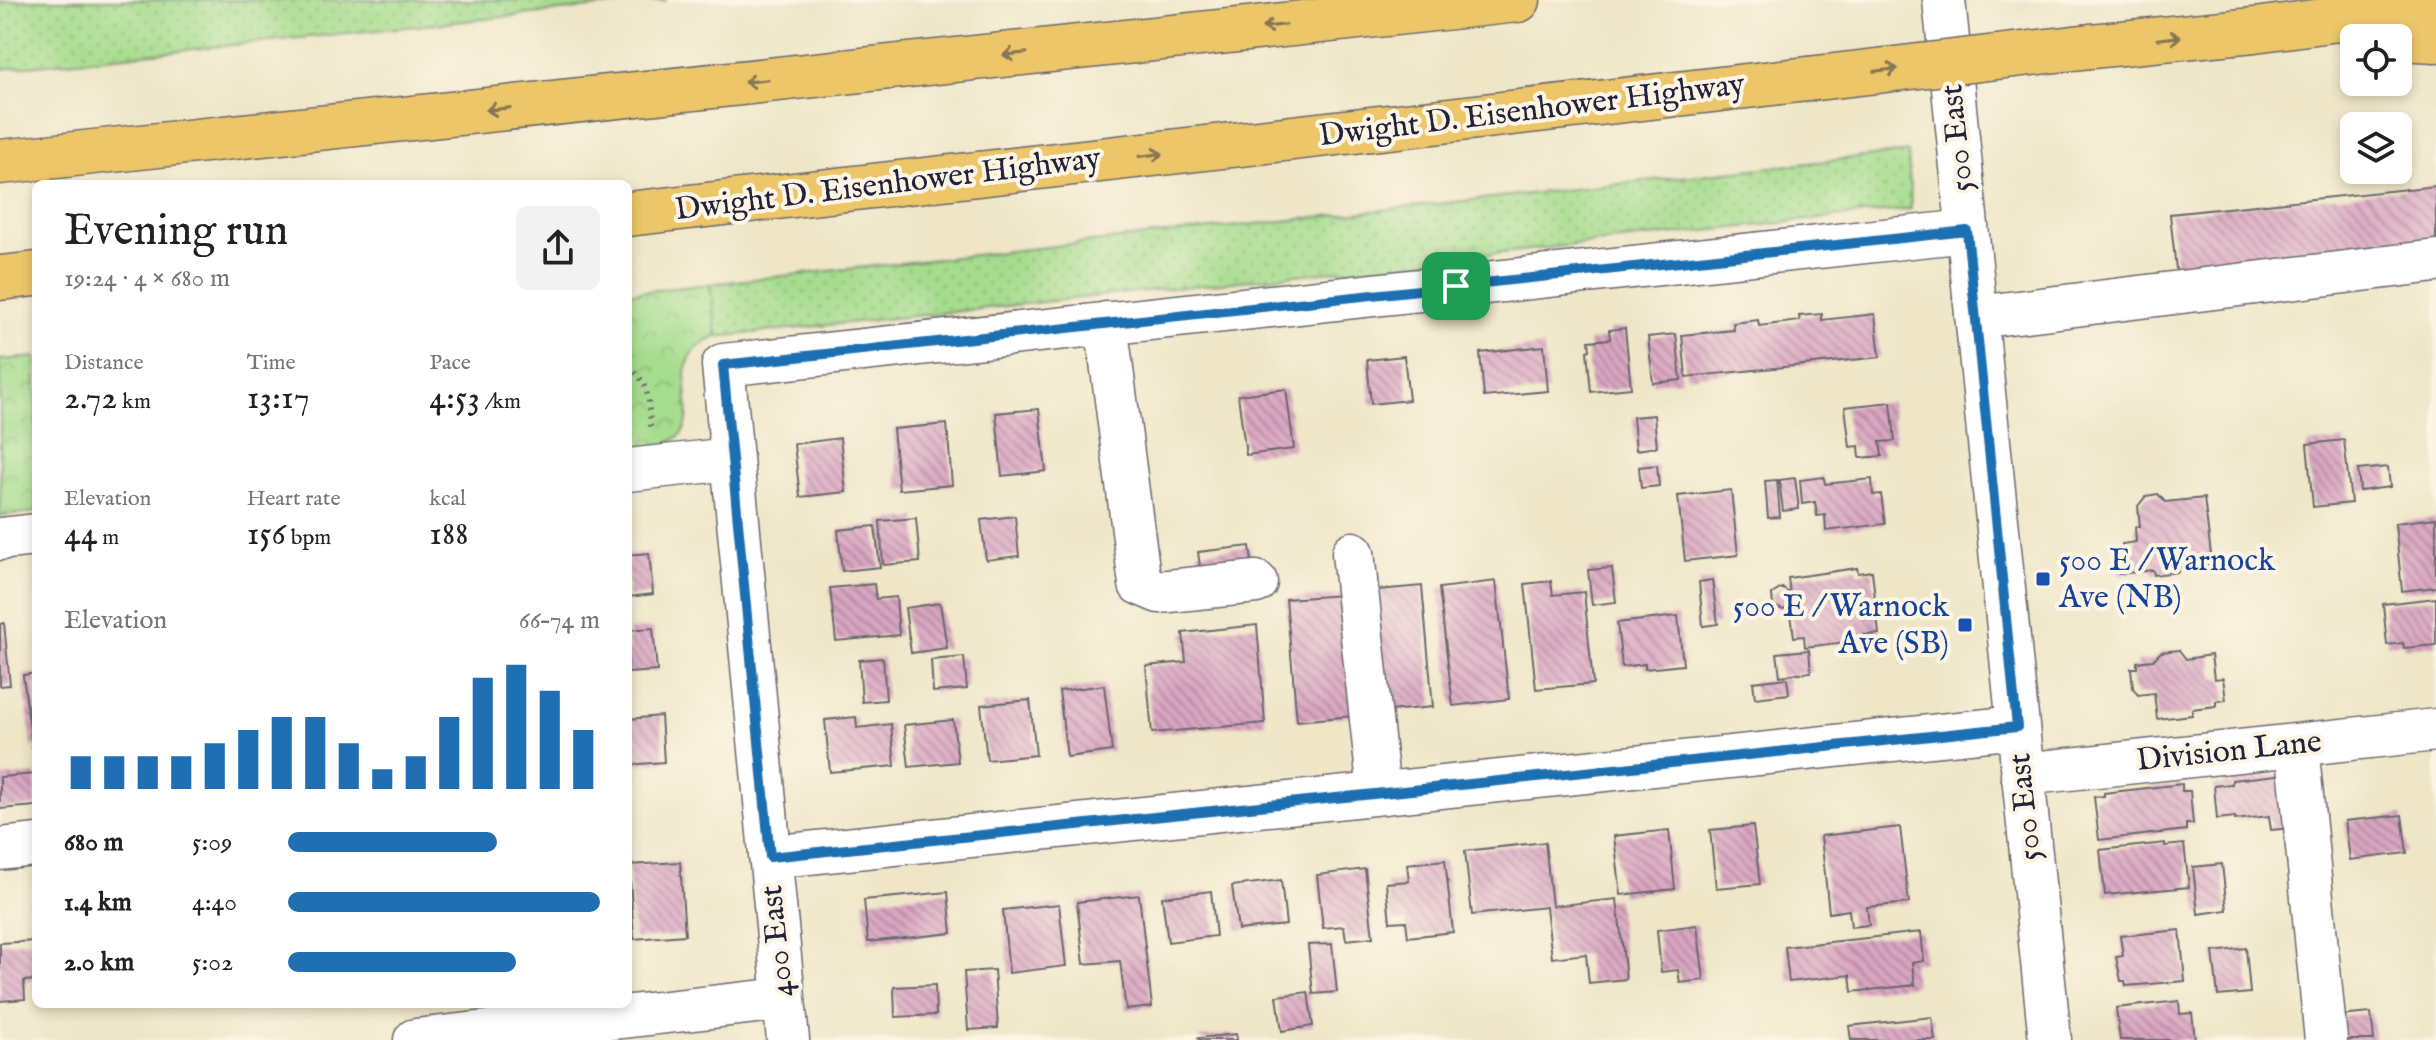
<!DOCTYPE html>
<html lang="en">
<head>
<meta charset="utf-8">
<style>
	:root { --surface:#fff; --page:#f2f2f2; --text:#222; --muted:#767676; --accent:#1f6fb2 }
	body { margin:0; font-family:"IM FELL English",serif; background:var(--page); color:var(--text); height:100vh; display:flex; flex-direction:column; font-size:30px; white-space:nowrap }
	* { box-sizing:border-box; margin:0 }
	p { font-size:26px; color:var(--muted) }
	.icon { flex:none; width:44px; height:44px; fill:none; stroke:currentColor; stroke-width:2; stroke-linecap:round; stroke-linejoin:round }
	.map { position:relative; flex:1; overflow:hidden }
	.drawer { position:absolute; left:32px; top:180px; width:600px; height:828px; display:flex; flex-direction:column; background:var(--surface); border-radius:12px; box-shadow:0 4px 12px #0003 }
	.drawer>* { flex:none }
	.buttons { position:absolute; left:2340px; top:24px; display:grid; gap:16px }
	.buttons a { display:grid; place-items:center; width:72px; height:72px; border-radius:12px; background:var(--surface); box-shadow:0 4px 12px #0003; font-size:40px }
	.pin { position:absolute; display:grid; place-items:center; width:68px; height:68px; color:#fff; margin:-34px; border-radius:16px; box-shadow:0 4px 12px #0006 }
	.round { display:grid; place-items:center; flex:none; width:84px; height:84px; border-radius:12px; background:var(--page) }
	.overview { display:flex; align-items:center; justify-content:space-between; height:136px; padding:0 32px }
	h1 { font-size:44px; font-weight:600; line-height:60px }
	.metrics { display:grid; grid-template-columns:repeat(3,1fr); gap:12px; height:136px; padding:8px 32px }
	.metrics div { display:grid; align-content:center }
	.metrics b { font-size:34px; font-weight:600 }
	.metrics small { font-size:22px; font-weight:400 }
	.metrics p { font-size:22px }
	.chart { height:224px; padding:16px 32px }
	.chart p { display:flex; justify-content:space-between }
	.chart svg { width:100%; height:144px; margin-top:8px; stroke:var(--accent); stroke-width:6 }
	ul { padding:0 32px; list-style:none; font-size:26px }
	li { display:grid; grid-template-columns:128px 96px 1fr; align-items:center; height:60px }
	li i { height:20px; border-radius:10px; background:var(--accent) }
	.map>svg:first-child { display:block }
</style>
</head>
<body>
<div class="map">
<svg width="2436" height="1040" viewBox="0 0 2436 1040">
	<defs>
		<pattern id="grass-dots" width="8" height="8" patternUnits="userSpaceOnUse" patternTransform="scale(2)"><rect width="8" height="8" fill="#a5dc8d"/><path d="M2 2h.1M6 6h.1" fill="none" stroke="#8ebc7b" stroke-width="1.8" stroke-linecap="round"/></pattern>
		<pattern id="park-crowns" width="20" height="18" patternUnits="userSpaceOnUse" patternTransform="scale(2)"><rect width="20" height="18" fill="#a5dc8d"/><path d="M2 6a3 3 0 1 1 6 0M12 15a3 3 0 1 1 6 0" fill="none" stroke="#8ebc7b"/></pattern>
		<pattern id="building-back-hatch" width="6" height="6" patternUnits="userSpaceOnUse" patternTransform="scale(2)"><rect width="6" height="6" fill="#d9a5c1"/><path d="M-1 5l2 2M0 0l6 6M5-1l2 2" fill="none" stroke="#b0869e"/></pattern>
	</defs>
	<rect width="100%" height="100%" fill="#fcf5e5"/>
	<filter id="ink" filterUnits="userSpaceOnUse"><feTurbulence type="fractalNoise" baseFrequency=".0125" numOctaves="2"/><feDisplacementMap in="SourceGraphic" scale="16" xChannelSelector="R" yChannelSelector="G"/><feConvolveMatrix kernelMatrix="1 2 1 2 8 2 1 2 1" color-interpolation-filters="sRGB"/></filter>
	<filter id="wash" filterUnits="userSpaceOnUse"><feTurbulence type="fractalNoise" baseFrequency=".006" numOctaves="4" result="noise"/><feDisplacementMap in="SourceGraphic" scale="32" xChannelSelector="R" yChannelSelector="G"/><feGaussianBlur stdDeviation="1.8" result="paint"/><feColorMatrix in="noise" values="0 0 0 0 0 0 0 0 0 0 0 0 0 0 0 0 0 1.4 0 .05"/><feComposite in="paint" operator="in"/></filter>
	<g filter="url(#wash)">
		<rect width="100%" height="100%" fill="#efe6c8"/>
		<path fill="url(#grass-dots)" stroke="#647f64" stroke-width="2" d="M15,0h652l-667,69v-67z
			M1908,152l3,57 -1194,128 -7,-53z"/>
		<path fill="url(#park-crowns)" stroke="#647f64" stroke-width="2" d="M710,284l7,53c-7,3 -15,6 -21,12 -26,27 10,75 -24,92 -13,7 -30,6 -44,8v-156z
			M36,357v155l-36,4v-156z"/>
		<g id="blocks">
			<path fill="url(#building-back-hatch)" d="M2436,186v65l-259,28 -7,-65z
				M1822,314v6l53,-6 5,43 -194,20 -4,-42 52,-5 -1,-7 25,-3 1,6 41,-5 -1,-5z
				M1625,328l6,60 -40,4 -4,-41 3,-1 -1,-9 21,-2 -1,-9z
				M1676,334l5,46 -28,3 -5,-46z
				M1544,346l4,45 -64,6 -4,-44z
				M1404,356l5,44 -38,4 -4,-44z
				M1286,389l8,60 -48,6 -8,-60z
				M1891,402l4,39 -15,1 2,14 -22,2 -1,-12 -9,1 -5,-40z
				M1039,409l7,62 -44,5 -6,-63z
				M1654,415l3,32 -21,3 -3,-33z
				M947,424l5,61 -53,5 -6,-61z
				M840,438l6,54 -46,5 -6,-53z
				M2344,440l7,63 -38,4 -6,-63z
				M1657,465l2,21 -18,2 -2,-21z
				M2388,467l2,20 -30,4 -2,-21z
				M1824,477l1,7 47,-5 1,16 8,-1 4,30 -59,7 -1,-16 -8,1 -2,-14 -13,2 -2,-24z
				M1795,478l4,31 -16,2 -4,-31z
				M1777,480l3,37 -12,1 -3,-37z
				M1731,490l7,65 -53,6 -7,-65z
				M2158,494l7,8 39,-4 7,57h-3l1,9 -32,3 1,5 -24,3 -1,-5 -34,4 -2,-22h6l-1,-8 14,-2 -1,-15h5l-2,-21 8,-10z
				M1015,516l4,40 -33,4 -5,-40z
				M916,518l4,44 -37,3 -3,-44z
				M2436,518v69l-34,4 -7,-68z
				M875,526l5,41 -38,4 -4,-41z
				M1250,546l4,31 -52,6 -4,-31z
				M649,553l4,41 -25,3v-42z
				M1612,568l4,34 -24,3 -4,-35z
				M1857,568l1,5 14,-2 7,63 -15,1 1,5 -60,7 -1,-11 -10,1 -4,-31 -7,4 -10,-4 -1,-12 10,-6 8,6 -2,-16z
				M1712,580l6,44 -15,2 -4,-44z
				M1496,581l13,118 -56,7 -14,-118z
				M1551,581l2,14 31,-3 9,92 -57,5 -11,-105z
				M874,584l2,15 20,-2 3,38 -63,6 -6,-53z
				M1422,586l11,121 -55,5 -11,-121z
				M1342,595l11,121 -56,5 -11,-122z
				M2436,598v47l-32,3 -1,-5 -16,2 -4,-41z
				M940,603l7,45 -36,5 -6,-45z
				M1678,616l5,49 -38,4v-5l-23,3 -5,-44z
				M4,623l6,62 -10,1v-62z
				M1257,625l8,98 -113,10 -6,-67 40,-4 -3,-29z
				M653,628l4,43 -29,2v-43z
				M1809,650l2,22 -31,4 -3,-23z
				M2179,650l7,9 25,-4 3,24 9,-1 3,22 -10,1v5l-24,3v6l-35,4 -3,-26 -16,2 -5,-7 -2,-20h6v-6l16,-2 8,-8z
				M964,657l3,32 -34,3 -2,-32z
				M883,658l3,42 -24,2 -3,-42z
				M36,673v73l-4,1 -9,-72z
				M1787,678l2,16 -34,4 -2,-16z
				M1104,685l8,66 -45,6 -8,-66z
				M1030,700l6,55 -49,5 -6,-55z
				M661,716l3,46 -36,3v-46z
				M856,717l1,11 34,-4 4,42 -65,6 -5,-52z
				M953,720l5,42 -49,5 -5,-42z
				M36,774v32l-36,3v-32z
				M2286,774l6,54 -21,2 -2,-14 -34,4v-3l-18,2 -3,-33 18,-2v-4z
				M2182,784v7h8l3,33h-7v6l-87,10 -5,-43 10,-1v-3z
				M2402,815l5,38 -57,7 -5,-39z
				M1753,826l7,58 -44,4 -6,-58z
				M1900,827l9,76 -42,4 2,18 -18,2 -2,-17 -20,3 -8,-77z
				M1669,830l6,59 -54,6 -7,-59z
				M1545,842l7,64 65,-7 9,80 -37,4 -3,-29 -34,4 -6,-51 -74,8 -7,-64z
				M2165,843v3l19,-2 5,43 -84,8 -5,-45z
				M1445,860l8,72 -45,5 -2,-16 -16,1 -4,-39 23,-2 -2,-17z
				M680,862l5,73 -51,4 -5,-74z
				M2222,864l5,46 -29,4 -5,-47z
				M1365,869l8,68 -27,3 -2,-14 -21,2 -6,-53z
				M1281,880l5,45 -48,5 -6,-44z
				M1211,891l5,45 -48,6 -6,-45z
				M948,892l4,41 -84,9 -4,-42z
				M1139,895l13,112 -26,3 -6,-49 -36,3 -7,-62z
				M1059,904l7,62 -57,7 -6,-63z
				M1697,925l7,55 -24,3 -2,-13 -17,2 -4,-42z
				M2180,930l5,51 -59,5 -1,-5h-4l-5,-24 7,-1 -3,-20z
				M1921,932l3,29 -12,2 3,22 -63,7 -2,-17 -61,7 -4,-35z
				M36,941v39l-12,1 1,18 -25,2v-58z
				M1332,944l5,48 -24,2 -5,-49z
				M2246,948l4,45 -32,3 -5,-44z
				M994,970l4,58 -30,2 -4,-58z
				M935,985l1,30 -41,2 -1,-30z
				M1308,992l5,34 -31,5 -5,-35z
				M2179,1001l1,13 12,-1 3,27h-75l-4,-32z
				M2371,1013l3,27h-32l-3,-24z
				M1932,1017l3,23h-84l-2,-14z
				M1236,1034l1,6h-38l-1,-2z"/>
		</g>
	</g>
	<g filter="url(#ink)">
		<use href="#blocks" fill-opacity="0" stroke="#6a676c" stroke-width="2"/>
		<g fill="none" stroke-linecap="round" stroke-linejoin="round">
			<g stroke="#6a676c" stroke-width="45">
				<path id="minor" d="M1944,0l106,1040
					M1976,317l460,-56
					M1106,323l34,261 19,8 97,-10
					M628,470l103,-11
					M0,539l36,-4
					M1353,553l26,240
					M2297,745l29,295
					M2022,774l414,-44
					M0,849l36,-4
					M770,857l1247,-130
					M415,1040l369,-41
					M788,1040l-65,-675 1244,-134"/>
			</g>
			<g stroke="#6a676c" stroke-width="47">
				<path id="highway" d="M2360,36l76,4
					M2091,46l163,-16 182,-24
					M0,162l1518,-162
					M628,214l1180,-135
					M0,278l36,-4"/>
			</g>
			<path stroke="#6a676c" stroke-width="5" stroke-dasharray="2 6" stroke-linecap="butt" d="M628,368c23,11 21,41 23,63"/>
			<use href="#minor" stroke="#fff" stroke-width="42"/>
			<use href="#highway" stroke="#ecc669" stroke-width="44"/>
			<g stroke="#6a676c" stroke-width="47" stroke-linecap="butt">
				<path id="highway-bridge" d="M1808,79l283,-33"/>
			</g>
			<use href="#highway-bridge" stroke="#ecc669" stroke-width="44"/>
		</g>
		<defs><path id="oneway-shaft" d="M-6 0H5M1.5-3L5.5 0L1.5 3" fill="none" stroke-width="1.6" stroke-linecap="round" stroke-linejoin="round" transform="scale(2)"/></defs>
		<g stroke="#877452">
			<use href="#oneway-shaft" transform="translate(1274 26) rotate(174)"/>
			<use href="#oneway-shaft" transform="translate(2169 38) rotate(-6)"/>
			<use href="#oneway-shaft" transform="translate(1015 54) rotate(174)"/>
			<use href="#oneway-shaft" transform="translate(1886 70) rotate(-7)"/>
			<use href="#oneway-shaft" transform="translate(756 81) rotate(174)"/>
			<use href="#oneway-shaft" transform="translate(498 109) rotate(174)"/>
			<use href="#oneway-shaft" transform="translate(1151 155) rotate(-7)"/>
		</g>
	</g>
	<g fill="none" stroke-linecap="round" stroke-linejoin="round" filter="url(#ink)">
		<g stroke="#fff" stroke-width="16">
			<path id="route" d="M1967,231l50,496 -1247,130 -47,-492z"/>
		</g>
		<use href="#route" stroke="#1f6fb2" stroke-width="10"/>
	</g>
	<g fill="#1a4fb4" stroke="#fcf5e5" stroke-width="3">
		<rect x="2035" y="571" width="16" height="16" rx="4"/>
		<rect x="1957" y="617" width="16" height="16" rx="4"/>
	</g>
	<g text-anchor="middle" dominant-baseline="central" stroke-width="8" stroke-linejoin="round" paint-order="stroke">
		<g font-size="32" fill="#22223b" stroke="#fcf5e5">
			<text transform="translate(1532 111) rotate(-7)">Dwight D. Eisenhower Highway</text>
			<text transform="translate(1958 138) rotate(-96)">500 East</text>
			<text transform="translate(888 185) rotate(-7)">Dwight D. Eisenhower Highway</text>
			<text transform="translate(2229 752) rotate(-6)">Division Lane</text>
			<text transform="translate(2026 807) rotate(-96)">500 East</text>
			<text transform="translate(778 941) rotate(-96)">400 East</text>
		</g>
		<g font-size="32" fill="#164399" stroke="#fcf5e5" text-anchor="start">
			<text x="2059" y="561">500 E / Warnock<tspan x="2059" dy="37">Ave (NB)</tspan></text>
			<text x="1949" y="607" text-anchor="end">500 E / Warnock<tspan x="1949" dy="37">Ave (SB)</tspan></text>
		</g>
	</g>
</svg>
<div class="buttons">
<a><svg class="icon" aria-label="locate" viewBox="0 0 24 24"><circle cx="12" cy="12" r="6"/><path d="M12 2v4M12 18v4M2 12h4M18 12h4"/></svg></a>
<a><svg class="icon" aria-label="layers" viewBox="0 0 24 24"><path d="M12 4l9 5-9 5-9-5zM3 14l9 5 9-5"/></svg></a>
</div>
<div class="pin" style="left:1456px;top:286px;background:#1e9e55"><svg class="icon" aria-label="arrive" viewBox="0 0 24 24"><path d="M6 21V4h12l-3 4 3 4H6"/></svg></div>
<section class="drawer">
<div class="overview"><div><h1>Evening run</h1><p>19:24 · 4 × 680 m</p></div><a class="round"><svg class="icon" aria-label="share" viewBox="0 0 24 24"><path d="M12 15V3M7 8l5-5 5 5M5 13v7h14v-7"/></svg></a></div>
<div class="metrics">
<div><p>Distance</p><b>2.72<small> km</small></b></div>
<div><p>Time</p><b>13:17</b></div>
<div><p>Pace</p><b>4:53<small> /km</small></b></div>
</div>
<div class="metrics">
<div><p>Elevation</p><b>44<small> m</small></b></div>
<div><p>Heart rate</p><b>156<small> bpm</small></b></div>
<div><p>kcal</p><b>188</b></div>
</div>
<div class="chart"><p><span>Elevation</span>66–74 m</p>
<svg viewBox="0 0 160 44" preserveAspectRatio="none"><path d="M5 44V34M15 44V34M25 44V34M35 44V34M45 44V30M55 44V26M65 44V22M75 44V22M85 44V30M95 44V38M105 44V34M115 44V22M125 44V10M135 44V6M145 44V14M155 44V26"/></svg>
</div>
<ul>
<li><b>680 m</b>5:09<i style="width:67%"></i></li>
<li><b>1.4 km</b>4:40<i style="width:100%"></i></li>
<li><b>2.0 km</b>5:02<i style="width:73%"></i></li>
</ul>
</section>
</div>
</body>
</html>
